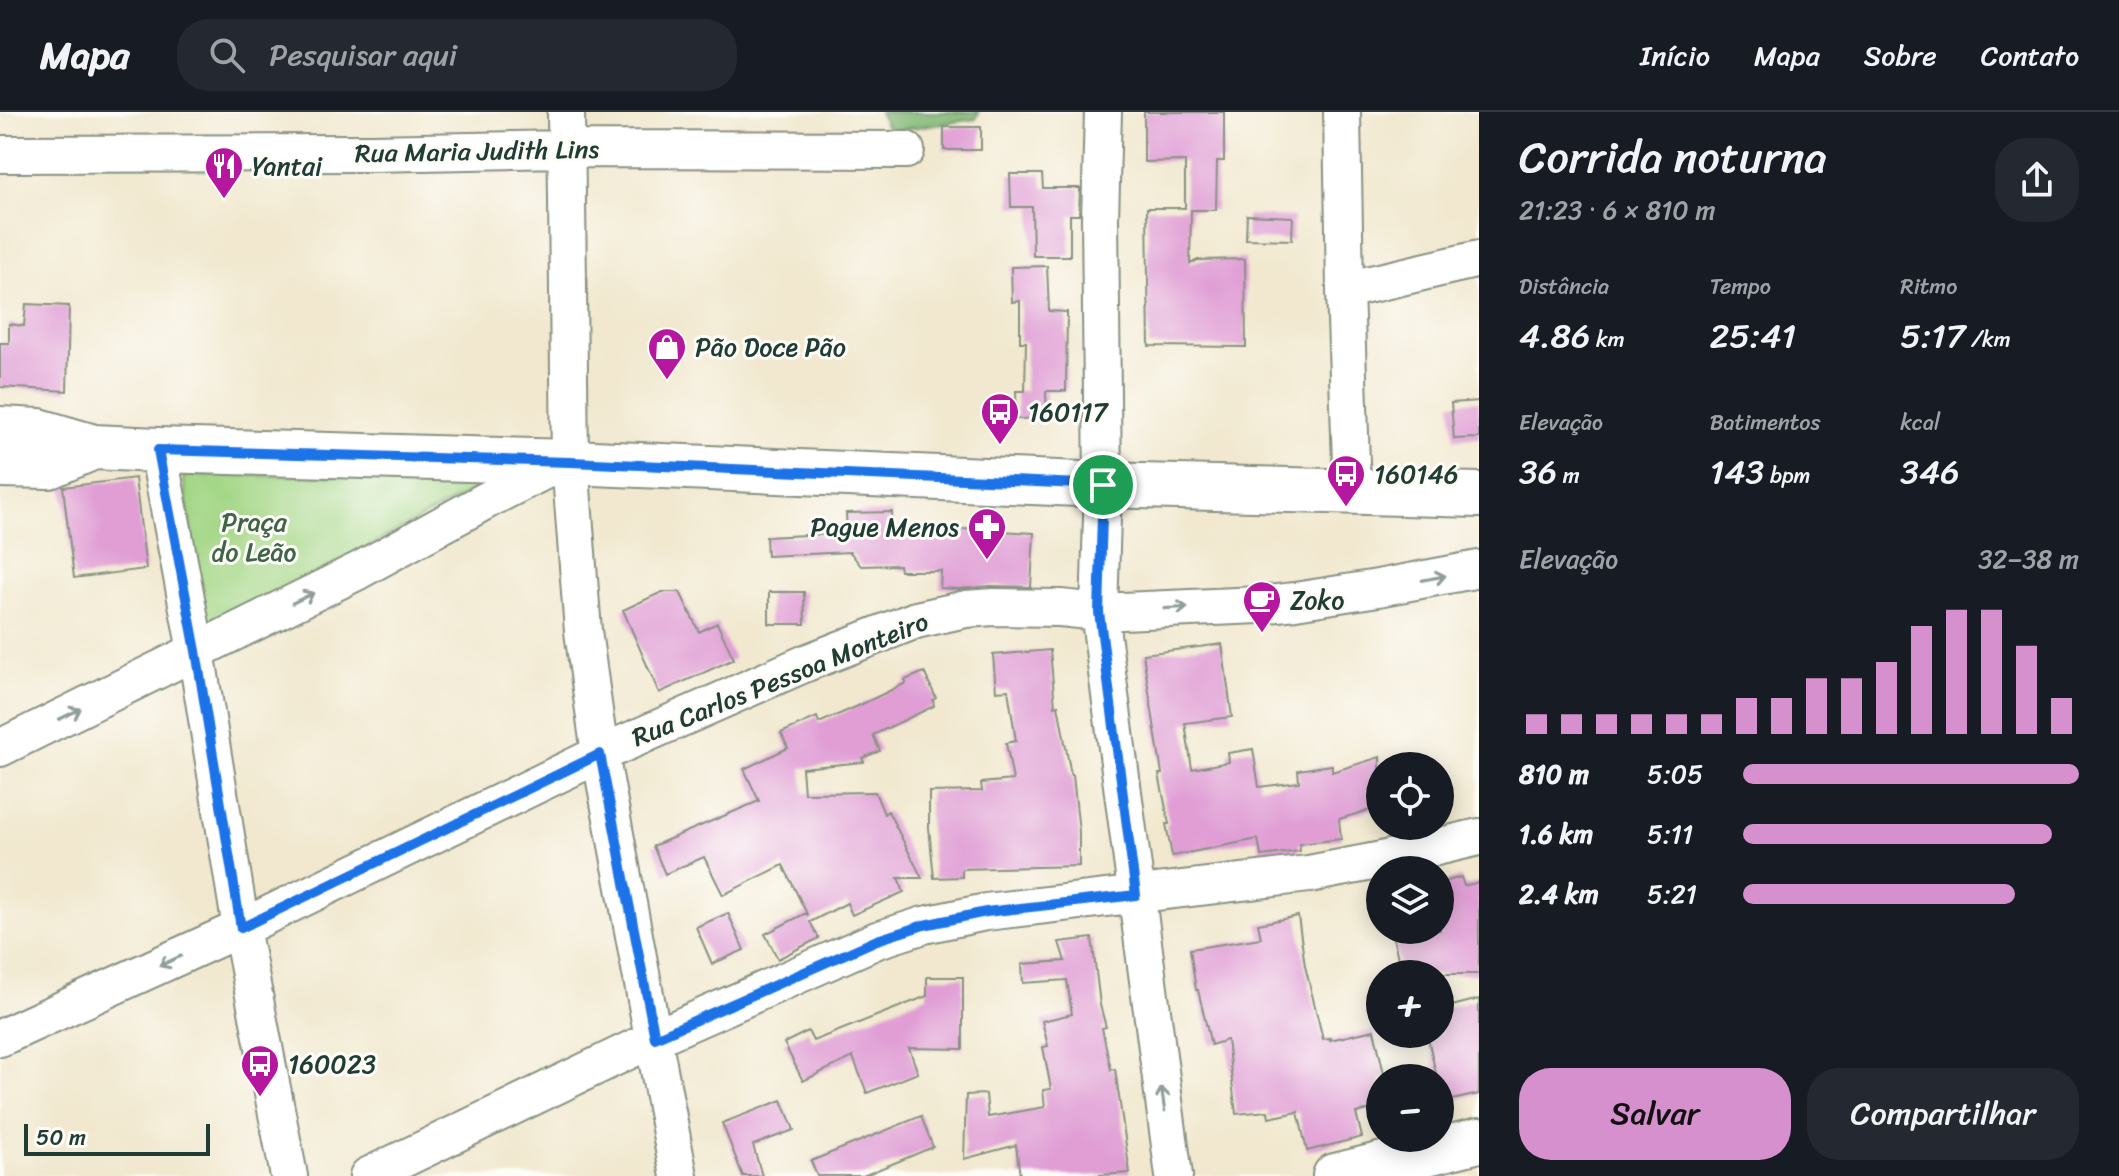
<!DOCTYPE html>
<html lang="pt">
<head>
<meta charset="utf-8">
<style>
	:root { --surface:#171b24; --page:#242831; --text:#f1f3f6; --muted:#9ea1a6; --line:#363941; --accent:#d690ce }
	body { margin:0; font-family:Sriracha,sans-serif; background:var(--page); color:var(--text); height:100vh; display:flex; flex-direction:column; font-size:30px; white-space:nowrap }
	* { box-sizing:border-box; margin:0 }
	p { font-size:26px; color:var(--muted) }
	.icon { flex:none; width:44px; height:44px; fill:none; stroke:currentColor; stroke-width:2; stroke-linecap:round; stroke-linejoin:round }
	.map { position:relative; flex:1; overflow:hidden }
	.drawer { display:flex; flex-direction:column; background:var(--surface); width:640px }
	.drawer>* { flex:none }
	.fabs { position:absolute; left:1366px; top:640px; display:grid; gap:16px }
	.fabs a { display:grid; place-items:center; width:88px; height:88px; border-radius:50%; background:var(--surface); box-shadow:0 4px 20px #0003; font-size:40px }
	.scale { position:absolute; left:24px; bottom:20px; width:186px; box-sizing:border-box; padding-left:8px; border:4px solid #1f3d34; border-top:0; font-size:22px; line-height:28px; white-space:nowrap; color:#1f3d34; -webkit-text-stroke:6px #fdfcf7; paint-order:stroke }
	.pin { position:absolute; display:grid; place-items:center; width:68px; height:68px; color:#fff; margin:-34px; border:4px solid #fff; border-radius:50%; box-shadow:0 2px 8px #0007 }
	.round { display:grid; place-items:center; flex:none; width:84px; height:84px; border-radius:32px; background:var(--page) }
	.head { display:flex; align-items:center; justify-content:space-between; height:136px; padding:0 40px }
	h1 { font-size:44px; font-weight:600; line-height:60px }
	.metrics { display:grid; grid-template-columns:repeat(3,1fr); gap:12px; height:136px; padding:8px 40px }
	.metrics div { display:grid; align-content:center }
	.metrics b { font-size:34px; font-weight:600 }
	.metrics small { font-size:22px; font-weight:400 }
	.metrics p { font-size:22px }
	.chart { height:224px; padding:16px 40px }
	.chart p { display:flex; justify-content:space-between }
	.chart svg { width:100%; height:144px; margin-top:8px; stroke:var(--accent); stroke-width:6 }
	.primary-button { display:flex; gap:16px; margin-top:auto; padding:16px 40px }
	.primary-button a { flex:1; height:92px; border-radius:32px; background:var(--accent); color:#111; font-size:32px; font-weight:600; line-height:92px; text-align:center }
	.primary-button a+a { background:var(--page); color:var(--text) }
	ul { padding:0 40px; list-style:none; font-size:26px }
	li { display:grid; grid-template-columns:128px 96px 1fr; align-items:center; height:60px }
	li i { height:20px; border-radius:10px; background:var(--accent) }
	header { display:flex; align-items:center; gap:48px; box-sizing:border-box; height:112px; padding:0 40px; background:var(--surface); border-bottom:2px solid var(--line) }
	header strong { font-size:38px }
	nav { display:flex; gap:44px; margin-inline-start:auto; font-size:28px }
	.search { width:560px; height:72px; background:var(--page); display:flex; align-items:center; gap:20px; box-sizing:border-box; padding:0 28px; border-radius:32px; color:var(--muted); font-size:30px }
	main { display:flex; flex:1; min-height:0 }
	.map>svg:first-child { display:block }
</style>
</head>
<body>
<header>
<strong>Mapa</strong>
<div class="search"><svg class="icon" aria-label="search" viewBox="0 0 24 24"><circle cx="10" cy="10" r="6"/><path d="M15 15l6 6"/></svg>Pesquisar aqui</div>
<nav><a>Início</a><a>Mapa</a><a>Sobre</a><a>Contato</a></nav>
</header>
<main>
<div class="map">
<svg width="1479" height="1064" viewBox="0 0 1479 1064">
	<rect width="100%" height="100%" fill="#fdfcf7"/>
	<filter id="ink" filterUnits="userSpaceOnUse"><feTurbulence type="fractalNoise" baseFrequency=".0125" numOctaves="2"/><feDisplacementMap in="SourceGraphic" scale="16" xChannelSelector="R" yChannelSelector="G"/><feConvolveMatrix kernelMatrix="1 2 1 2 8 2 1 2 1" color-interpolation-filters="sRGB"/></filter>
	<filter id="wash" filterUnits="userSpaceOnUse"><feTurbulence type="fractalNoise" baseFrequency=".006" numOctaves="4" result="noise"/><feDisplacementMap in="SourceGraphic" scale="32" xChannelSelector="R" yChannelSelector="G"/><feGaussianBlur stdDeviation="1.8" result="paint"/><feColorMatrix in="noise" values="0 0 0 0 0 0 0 0 0 0 0 0 0 0 0 0 0 1.4 0 .05"/><feComposite in="paint" operator="in"/></filter>
	<g filter="url(#wash)">
		<rect width="100%" height="100%" fill="#f1e8cf"/>
		<path fill="#a4d787" stroke="#628a5e" stroke-width="2" d="M183,363l315,2 -292,156z"/>
		<path fill="#83b874" stroke="#517a54" stroke-width="2" d="M879,0h100l-3,7 -87,12z"/>
		<g id="blocks">
			<path fill="#e09ed5" d="M1144,0h80v49h-7l-1,49h-25l-1,54 8,-4 47,-1 1,88 -97,-1 -2,-138h38v-47l-41,1z
				M944,15h37v23h-37z
				M1010,62h32l1,14h37l-1,27h-9v41h-37l-1,-49h-21z
				M1247,103l46,2 -1,23 -46,-1z
				M1047,154l2,45 18,1 -1,79h-20l1,27 -30,1 -1,-28h9l1,-49h-6v-41l-8,1 -1,-35z
				M26,192l43,2 -2,85 -67,-4v-44h9v-19l15,2z
				M1479,289v37l-25,1 -3,-36z
				M135,366l11,91 -72,9 -11,-91z
				M892,400v20l52,-2v-2l90,5 -3,54 -40,-1 -33,3 -18,-1 1,-17h-41l-1,-6 -38,1 -11,-14 -83,4 -1,-19 81,-4 -1,-20z
				M662,480h18l19,40 18,-9 17,36 -75,34 -36,-83z
				M769,480h35l1,32h-36z
				M1222,532l10,73 -47,6 7,46 37,-7 -1,-9 25,-4 6,38 40,-5 -1,-12 34,-5v7l48,-15v50l-41,12 2,20 -42,5 1,7 -39,5 -3,-17 -86,17 -6,-32h3l-10,-50h3l-19,-120z
				M1050,538l5,56 3,-1 13,70h2l6,57v34l-117,3v8l-28,1 -5,-50v-36l53,-1 -1,-8 32,-3 -7,-37 10,-2 -8,-51 -12,1 -3,-36z
				M924,560l12,26 -3,2 1,6 -61,29 7,16 -18,7 2,4 -62,6 2,25 71,-1 9,22 4,-3 34,67h-24l6,14 -52,23 -5,-12 -37,19 9,16 -41,21 -13,-25 41,-21 2,3 -25,-51 -60,30 -19,-38 -39,17 -12,-28 106,-45 -15,-32 44,-21 -7,-15 36,-16 2,6 39,-17 48,-23 -1,-3z
				M1461,765l3,9 15,-4v92h-77l-11,-44h49v-47z
				M728,801l16,37 -32,14 -16,-37z
				M1298,804l7,50 18,73 7,-1v2l44,-10 11,48h-5v29l-24,6 6,24 -55,14 -9,-39 -29,6 -1,-7 -32,3 -9,-74 -16,5 -13,-55h-2l-6,-41 71,-11 -3,-14z
				M1092,826l8,67 6,22 -4,1 9,42 4,-1 15,104 -44,3h-66l-4,-31 -52,14 2,-64 20,-1 2,23 57,-10 -2,-17 8,-1 -8,-42 5,-1 -6,-25 30,-7 -5,-34 -44,3 -1,-19 43,-3 -6,-19z
				M927,865h36v72l-54,-1 9,25 -51,20 -14,-36 -50,24 -19,-38 24,-12 5,10 114,-45z
				M1479,887v95l-36,8 -3,-24h-3l-10,-44h13v-25z
				M782,988l12,30 -41,15 9,31h-19l-21,-53z
				M921,1004l12,31 -70,29h-46l-6,-15z"/>
		</g>
	</g>
	<g filter="url(#ink)">
		<use href="#blocks" fill-opacity="0" stroke="#889282" stroke-width="2"/>
		<g fill="none" stroke-linecap="round" stroke-linejoin="round">
			<g stroke="#889282" stroke-width="40">
				<path id="minor" d="M566,0l4,350 13,169 17,123 79,422
					M1103,0l-3,107 3,266 -4,127 75,564
					M1342,0l3,178 7,202
					M0,42l371,-1 194,-4 341,1
					M1345,178l134,-31
					M158,338l38,201 45,277 48,248
					M0,636l358,-177 129,-71 75,-38
					M0,926l241,-110 359,-174 206,-91 110,-43 50,-11 27,-2 67,1 39,4 160,-7 36,-4 83,-13 101,-19
					M368,1064l287,-138 222,-98 47,-15 62,-13 323,-38 68,-13 102,-24"/>
			</g>
			<g stroke="#889282" stroke-width="48">
				<path id="major" d="M0,317l39,2 55,16 64,3 412,12 533,23 376,10
					M0,353l49,1 45,-19
					M1335,1064l144,-36"/>
			</g>
			<use href="#minor" stroke="#fff" stroke-width="36"/>
			<use href="#major" stroke="#fff" stroke-width="44"/>
		</g>
		<defs><path id="oneway-shaft" d="M-6 0H5M1.5-3L5.5 0L1.5 3" fill="none" stroke-width="1.6" stroke-linecap="round" stroke-linejoin="round" transform="scale(2)"/></defs>
		<g stroke="#8f9e9a">
			<use href="#oneway-shaft" transform="translate(1434 466) rotate(-11)"/>
			<use href="#oneway-shaft" transform="translate(303 486) rotate(-26)"/>
			<use href="#oneway-shaft" transform="translate(1176 496) rotate(-3)"/>
			<use href="#oneway-shaft" transform="translate(70 602) rotate(-26)"/>
			<use href="#oneway-shaft" transform="translate(170 849) rotate(155)"/>
			<use href="#oneway-shaft" transform="translate(1163 987) rotate(-98)"/>
		</g>
	</g>
	<g fill="none" stroke-linecap="round" stroke-linejoin="round" filter="url(#ink)">
		<g stroke="#fff" stroke-width="16">
			<path id="route" d="M158,338l412,12 533,23 -4,127 37,283 -150,17 -62,13 -47,15 -222,98 -55,-284 -359,174 -45,-277z"/>
		</g>
		<use href="#route" stroke="#1a73e8" stroke-width="10"/>
	</g>
	<defs>
		<g id="restaurant-pin" transform="scale(2)"><path d="M0 17L-7.5 6A9.5 9.5 0 1 1 7.5 6Z" fill="#b5179e" stroke="#fdfcf7"/><path d="M-5-6h1v4h1v-4h1v4h1v-4h1v5L-1.5 .5V6h-2V.5L-5-1ZM5-6V6H3V1.5H1.5Q1.5-4 5-6Z" fill="#fff"/></g>
		<g id="shop-pin" transform="scale(2)"><path d="M0 17L-7.5 6A9.5 9.5 0 1 1 7.5 6Z" fill="#b5179e" stroke="#fdfcf7"/><path d="M-5-2.5h2.3a2.7 3.5 0 0 1 5.4 0H5L5.5 6h-11ZM-1.5-2.5h3a1.5 2.3 0 0 0-3 0Z" fill="#fff"/></g>
		<g id="bus-pin" transform="scale(2)"><path d="M0 17L-7.5 6A9.5 9.5 0 1 1 7.5 6Z" fill="#b5179e" stroke="#fdfcf7"/><path d="M-5-6H5V4H4V6H2V4H-2V6H-4V4H-5ZM-3.5-4V0h7V-4ZM-3.5 1.2v1.5H-2V1.2ZM2 1.2v1.5H3.5V1.2Z" fill="#fff"/></g>
		<g id="pharmacy-pin" transform="scale(2)"><path d="M0 17L-7.5 6A9.5 9.5 0 1 1 7.5 6Z" fill="#b5179e" stroke="#fdfcf7"/><path d="M-2-6h4v4h4v4h-4v4h-4v-4h-4v-4h4Z" fill="#fff"/></g>
		<g id="cafe-pin" transform="scale(2)"><path d="M0 17L-7.5 6A9.5 9.5 0 1 1 7.5 6Z" fill="#b5179e" stroke="#fdfcf7"/><path d="M-5.5-4.5H6V0H3Q3 3.5 0 3.5H-2.5Q-5.5 3.5-5.5 0ZM3-3.2v2h1.7v-2ZM-6 4.5H4V6H-6Z" fill="#fff"/></g>
	</defs>
	<g fill-rule="evenodd">
		<use href="#restaurant-pin" x="224" y="54"/>
		<use href="#shop-pin" x="667" y="235"/>
		<use href="#bus-pin" x="1000" y="300"/>
		<use href="#bus-pin" x="1346" y="362"/>
		<use href="#pharmacy-pin" x="987" y="415"/>
		<use href="#cafe-pin" x="1262" y="488"/>
		<use href="#bus-pin" x="260" y="952"/>
	</g>
	<g text-anchor="middle" dominant-baseline="central" stroke-width="6" stroke-linejoin="round" paint-order="stroke">
		<g font-size="26" fill="#1f3d34" stroke="#fdfcf7">
			<text transform="translate(477 39) rotate(-1)">Rua Maria Judith Lins</text>
			<text transform="translate(780 567) rotate(-22)">Rua Carlos Pessoa Monteiro</text>
		</g>
		<g font-size="26" fill="#1f3d34" stroke="#fdfcf7" text-anchor="start">
			<text x="252" y="54">Yantai</text>
			<text x="695" y="235">Pão Doce Pão</text>
			<text x="1028" y="300">160117</text>
			<text x="1374" y="362">160146</text>
			<text x="959" y="415" text-anchor="end">Pague Menos</text>
			<text x="1290" y="488">Zoko</text>
			<text x="288" y="952">160023</text>
		</g>
		<g font-size="26" fill="#406449" stroke="#fdfcf7">
			<text x="254" y="410">Praça<tspan x="254" dy="30">do Leão</tspan></text>
		</g>
	</g>
</svg>
<div class="fabs">
<a><svg class="icon" aria-label="locate" viewBox="0 0 24 24"><circle cx="12" cy="12" r="6"/><path d="M12 2v4M12 18v4M2 12h4M18 12h4"/></svg></a>
<a><svg class="icon" aria-label="layers" viewBox="0 0 24 24"><path d="M12 4l9 5-9 5-9-5zM3 14l9 5 9-5"/></svg></a>
<a>+</a>
<a>−</a>
</div>
<div class="scale">50 m</div>
<div class="pin" style="left:1103px;top:373px;background:#1e9e55"><svg class="icon" aria-label="arrive" viewBox="0 0 24 24"><path d="M6 21V4h12l-3 4 3 4H6"/></svg></div>
</div>
<section class="drawer">
<div class="head"><div><h1>Corrida noturna</h1><p>21:23 · 6 × 810 m</p></div><a class="round"><svg class="icon" aria-label="share" viewBox="0 0 24 24"><path d="M12 15V3M7 8l5-5 5 5M5 13v7h14v-7"/></svg></a></div>
<div class="metrics">
<div><p>Distância</p><b>4.86<small> km</small></b></div>
<div><p>Tempo</p><b>25:41</b></div>
<div><p>Ritmo</p><b>5:17<small> /km</small></b></div>
</div>
<div class="metrics">
<div><p>Elevação</p><b>36<small> m</small></b></div>
<div><p>Batimentos</p><b>143<small> bpm</small></b></div>
<div><p>kcal</p><b>346</b></div>
</div>
<div class="chart"><p><span>Elevação</span>32–38 m</p>
<svg viewBox="0 0 160 44" preserveAspectRatio="none"><path d="M5 44V38M15 44V38M25 44V38M35 44V38M45 44V38M55 44V38M65 44V33M75 44V33M85 44V27M95 44V27M105 44V22M115 44V11M125 44V6M135 44V6M145 44V17M155 44V33"/></svg>
</div>
<ul>
<li><b>810 m</b>5:05<i style="width:100%"></i></li>
<li><b>1.6 km</b>5:11<i style="width:92%"></i></li>
<li><b>2.4 km</b>5:21<i style="width:81%"></i></li>
</ul>
<div class="primary-button"><a>Salvar</a><a>Compartilhar</a></div>
</section>
</main>
</body>
</html>
